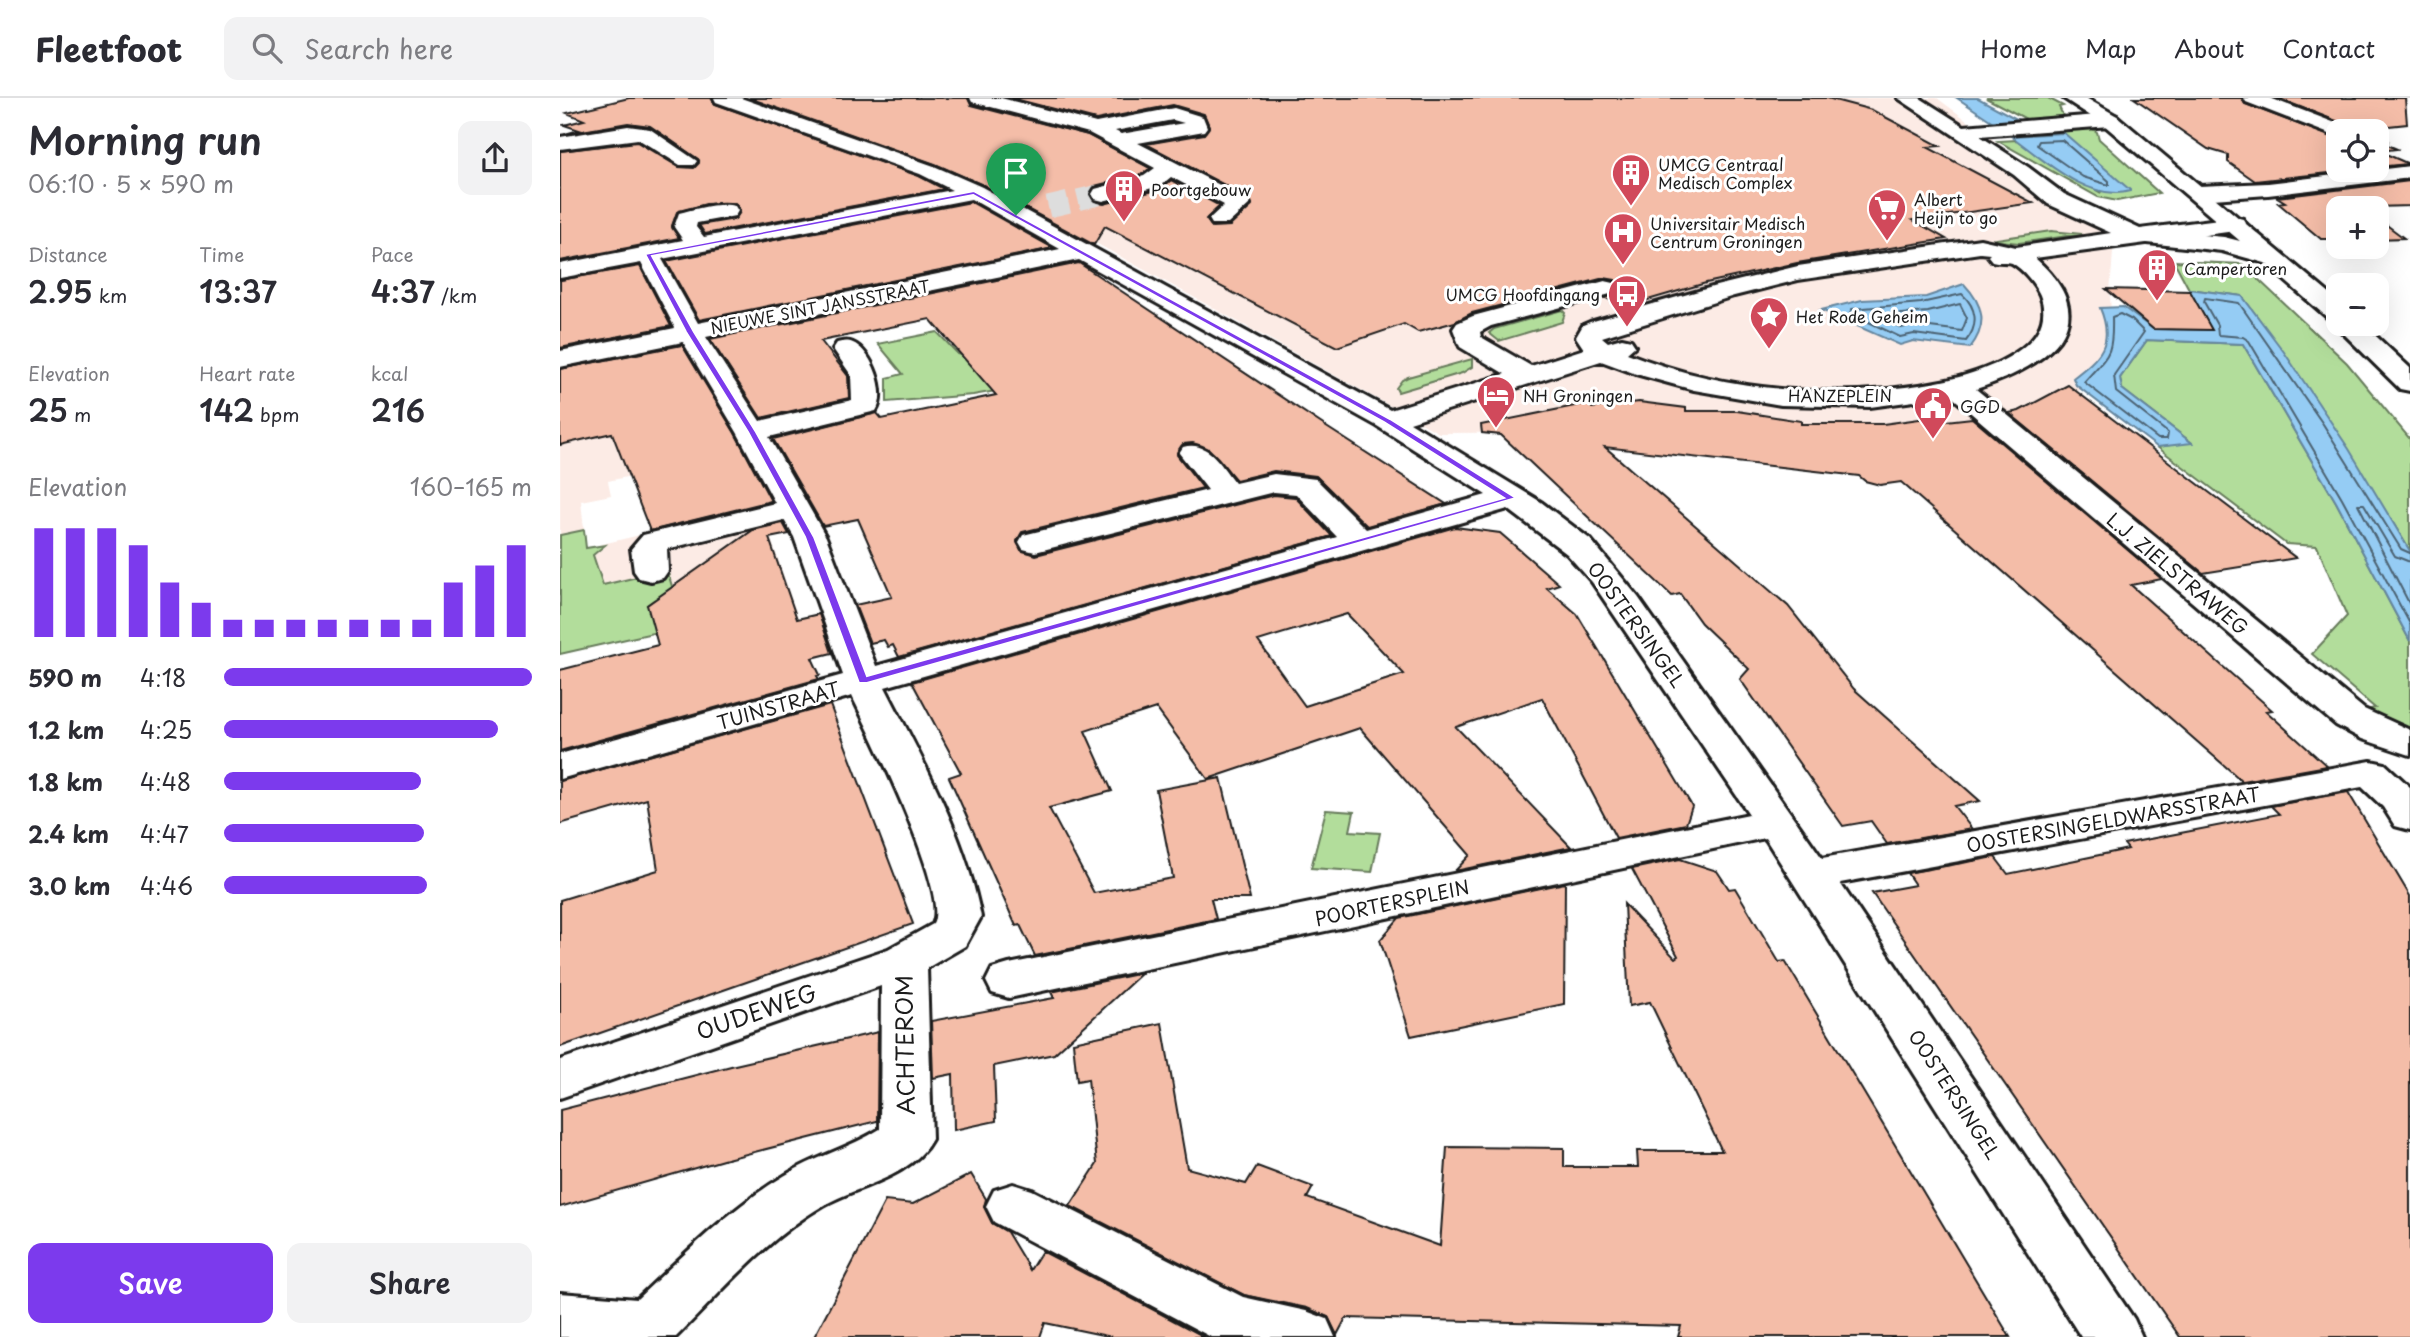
<!DOCTYPE html>
<html lang="en">
<head>
<meta charset="utf-8">
<style>
	:root { --surface:#fff; --page:#f2f2f3; --text:#2b2b33; --muted:#7c7c81; --line:#e1e1e2; --accent:#7c3aed }
	body { margin:0; font-family:"Playpen Sans",sans-serif; background:var(--page); color:var(--text); height:100vh; display:flex; flex-direction:column; font-size:26px; white-space:nowrap }
	* { box-sizing:border-box; margin:0 }
	p { font-size:23px; color:var(--muted) }
	.icon { flex:none; width:38px; height:38px; fill:none; stroke:currentColor; stroke-width:2; stroke-linecap:round; stroke-linejoin:round }
	.map { position:relative; flex:1; overflow:hidden }
	.details { display:flex; flex-direction:column; background:var(--surface); width:560px }
	.details>* { flex:none }
	.buttons { position:absolute; left:1766px; top:21px; display:grid; gap:14px }
	.buttons a { display:grid; place-items:center; width:63px; height:63px; border-radius:14px; background:var(--surface); box-shadow:0 7px 28px #0002; font-size:35px }
	.pin { position:absolute; display:grid; place-items:center; width:60px; height:60px; color:#fff; margin:-72px -30px; border-radius:50% 50% 50% 0; rotate:-45deg; box-shadow:0 0 7px #0007 }
	.pin .icon { rotate:45deg }
	.round { display:grid; place-items:center; flex:none; width:74px; height:74px; border-radius:14px; background:var(--page) }
	.summary { display:flex; align-items:center; justify-content:space-between; height:119px; padding:0 28px }
	h1 { font-size:38px; font-weight:600; line-height:52px }
	.figures { display:grid; grid-template-columns:repeat(3,1fr); gap:10px; height:119px; padding:7px 28px }
	.figures div { display:grid; align-content:center }
	.figures b { font-size:30px; font-weight:600 }
	.figures small { font-size:19px; font-weight:400 }
	.figures p { font-size:19px }
	.chart { height:196px; padding:14px 28px }
	.chart p { display:flex; justify-content:space-between }
	.chart svg { width:100%; height:126px; margin-top:7px; stroke:var(--accent); stroke-width:6 }
	.button { display:flex; gap:14px; margin-top:auto; padding:14px 28px }
	.button a { flex:1; height:80px; border-radius:14px; background:var(--accent); color:#fff; font-size:28px; font-weight:600; line-height:80px; text-align:center }
	.button a+a { background:var(--page); color:var(--text) }
	ul { padding:0 28px; list-style:none; font-size:23px }
	li { display:grid; grid-template-columns:112px 84px 1fr; align-items:center; height:52px }
	li i { height:18px; border-radius:9px; background:var(--accent) }
	header { display:flex; align-items:center; gap:42px; box-sizing:border-box; height:98px; padding:0 35px; background:var(--surface); border-bottom:2px solid var(--line) }
	header strong { font-size:33px }
	nav { display:flex; gap:38px; margin-inline-start:auto; font-size:24px }
	.search { width:490px; height:63px; background:var(--page); display:flex; align-items:center; gap:18px; box-sizing:border-box; padding:0 24px; border-radius:14px; color:var(--muted); font-size:26px }
	main { display:flex; flex:1; min-height:0 }
	.map>svg:first-child { display:block }
</style>
</head>
<body>
<header>
<strong>Fleetfoot</strong>
<div class="search"><svg class="icon" aria-label="search" viewBox="0 0 24 24"><circle cx="10" cy="10" r="6"/><path d="M15 15l6 6"/></svg>Search here</div>
<nav><a>Home</a><a>Map</a><a>About</a><a>Contact</a></nav>
</header>
<main>
<section class="details">
<div class="summary"><div><h1>Morning run</h1><p>06:10 · 5 × 590 m</p></div><a class="round"><svg class="icon" aria-label="share" viewBox="0 0 24 24"><path d="M12 15V3M7 8l5-5 5 5M5 13v7h14v-7"/></svg></a></div>
<div class="figures">
<div><p>Distance</p><b>2.95<small> km</small></b></div>
<div><p>Time</p><b>13:37</b></div>
<div><p>Pace</p><b>4:37<small> /km</small></b></div>
</div>
<div class="figures">
<div><p>Elevation</p><b>25<small> m</small></b></div>
<div><p>Heart rate</p><b>142<small> bpm</small></b></div>
<div><p>kcal</p><b>216</b></div>
</div>
<div class="chart"><p><span>Elevation</span>160–165 m</p>
<svg viewBox="0 0 160 44" preserveAspectRatio="none"><path d="M5 44V6M15 44V6M25 44V6M35 44V12M45 44V25M55 44V32M65 44V38M75 44V38M85 44V38M95 44V38M105 44V38M115 44V38M125 44V38M135 44V25M145 44V19M155 44V12"/></svg>
</div>
<ul>
<li><b>590 m</b>4:18<i style="width:100%"></i></li>
<li><b>1.2 km</b>4:25<i style="width:89%"></i></li>
<li><b>1.8 km</b>4:48<i style="width:64%"></i></li>
<li><b>2.4 km</b>4:47<i style="width:65%"></i></li>
<li><b>3.0 km</b>4:46<i style="width:66%"></i></li>
</ul>
<div class="button"><a>Save</a><a>Share</a></div>
</section>
<div class="map">
<svg width="1850" height="1239" viewBox="0 0 1850 1239">
	<rect width="100%" height="100%" fill="#fff"/>
	<filter id="ink" filterUnits="userSpaceOnUse"><feTurbulence type="fractalNoise" baseFrequency=".0143" numOctaves="2"/><feDisplacementMap in="SourceGraphic" scale="14" xChannelSelector="R" yChannelSelector="G"/><feConvolveMatrix kernelMatrix="1 2 1 2 8 2 1 2 1" color-interpolation-filters="sRGB"/></filter>
	<g filter="url(#ink)">
		<path fill="#fcebe5" d="M198,0h1179l132,98 45,42 -4,55 3,66 -68,63 -67,8 -539,3 -421,-233 -168,-71z
			M126,275l-46,101 -32,7 3,14 -30,6 5,47 174,-42 45,133 -131,-11 -114,26v-249z"/>
		<path fill="#b2dd9b" stroke="#677c5c" stroke-width="2" d="M1426,0h62l15,8 -4,1 5,11 -34,3z
			M1530,29l7,5 2,7 60,54 -42,8 -19,-4 -100,-56 19,-1 29,22 55,31 -37,-60 -53,3 9,-5z
			M1491,133l31,3 -63,9 -29,-3z
			M1614,163l68,3 105,99 63,76v112c-53,-88 -107,-173 -168,-255l-53,-7z
			M1002,212l3,3 -3,9 -63,19 -10,-8 5,-4z
			M377,234l21,22 9,2 139,16 -133,23 -86,7v-24l16,-4 -25,-30z
			M1587,242l96,4 93,158 74,139v91l-48,-21 13,-3 -63,-54 35,-38 -30,-70 -31,-2 -129,-97 34,-5 -69,-53 -2,-11z
			M912,261v8l-10,6 -64,19 -2,-4 6,-8 6,-3z
			M24,432l2,18 19,-3 -12,10 10,30 64,-15 8,26 -21,4 -7,5 28,23 -115,26v-119z
			M766,712l28,2 -4,19 30,2 -8,39 -61,-4z"/>
		<path fill="#95ccf4" stroke="#65869e" stroke-width="2" d="M1397,0h21l46,25 -25,3z
			M1504,35l66,57v1c-40,12 -88,-32 -119,-55z
			M1404,186c20,21 24,41 6,64l-57,-7 -13,4 -79,-35 41,-10 64,-3z
			M1629,191l53,7 42,56 65,97 61,102v90l-74,-139 -93,-158 -96,-4 -27,38 2,11 70,54 -35,4 -81,-62 -3,-7c27,-21 42,-34 27,-70l23,-1 30,22 58,1z"/>
		<g fill="none" stroke-linecap="round" stroke-linejoin="round">
			<path stroke="#4c6272" stroke-width="2" d="M1502,42l47,41v4l-26,-8 -46,-32 2,-4z
				M1402,196c15,14 17,31 4,47l-52,-7 -14,3 -50,-24 2,-4 69,-6z
				M1400,206l7,14 -5,13 -48,-6 -13,3 -16,-9 3,-4 40,-3z
				M1560,216l12,6 12,12 -30,43 2,17 52,41 -1,6h-9l-74,-57c25,-28 29,-26 28,-65z
				M1850,455l-9,-4 -78,-125 -84,-121 -34,-5 -1,4 13,23 1,10 25,2 6,4 93,157 68,126
				M1850,464l-15,-6 -31,-52h-6l52,101"/>
		</g>
		<path fill="#f4bda8" stroke="#1c1c1c" stroke-width="2" fill-rule="evenodd" d="M69,0h82l4,6 204,72 25,13 -239,45 -6,-9 36,-6 5,-7 -5,-9 -29,1 -29,8 -5,14 7,12 -119,23v-110l77,-9 42,25 15,1 5,-5 -1,-4 -48,-33 -22,-3 -63,11 14,-4 -15,-5 20,-5 -17,-7z
			M189,0h219l3,7 117,30 62,33 -7,6 -49,12 -4,9 4,7 10,2 57,-15 10,-9 49,26 -14,13 6,8 18,-1 22,-20 -3,-8 -103,-54 58,-10 5,-8 -5,-12 -31,-9 -77,15 -85,-22h816l45,12 68,36 -13,1 106,56 -120,17 33,19 -149,24 -91,20 -82,24 -18,-9 10,-4 3,-7 -4,-7 -11,-2 -132,35 -17,9 -37,10 -14,-8 -67,23 -232,-121 -11,19 -111,-60 -48,-21z
			M1574,0h108l3,6 93,35v31h19l-102,11 -27,-19v-7l-20,-6z
			M1717,0h128l2,26 -56,6 -4,-5z
			M1816,42l21,9 -18,2 30,13 -33,3z
			M1850,83v25l-72,2v31h-17l-43,-36 7,-1 -8,-5z
			M411,104l82,46 -354,72 -33,-59z
			M1816,119l28,21 -28,1z
			M519,165l249,165 118,76 -79,22 -51,-50 -42,-5 -38,9 -27,-31 -16,-6 -10,1 -6,11 26,33 -181,44 -5,9 4,9 15,5 238,-60 21,2 37,39 -433,121 -6,-12 -5,2 -4,-7 -14,3 -15,-38 37,-8 -34,-78 -35,7 -50,-87 104,-26 5,6 114,-24 -66,-76 -109,22 27,35 1,22 -88,20 -51,-79z
			M80,168l31,60 -111,22v-68z
			M1546,191l84,2 22,39 -59,-1z
			M122,247l53,88 36,68 -121,30 -38,-98 -52,12v-76z
			M1508,287l142,108 86,65 -93,15 -194,-160 10,-2z
			M1079,304l47,6v3h51l64,10v3h82l58,-8 5,5 26,-3 190,161 -31,6 141,125 -6,1 61,55 -85,15 -341,-299 -21,3 -15,-4 -6,-5 -254,-29 183,159 66,83 126,112 -26,5 18,23 -85,15 -16,-23 -28,5 -103,-147 9,-10 -48,-46 -21,-29 -8,2 -171,-161 -19,-2 -1,-8 108,-22 3,5z
			M223,425l6,11 -20,4 28,81 22,-5 13,39 -20,5 8,17 -3,1 2,3 -259,72v-81l98,-25 -11,-40 106,-75z
			M895,429l45,6 59,51 -12,4 30,26 115,192 -6,18 -70,14 -74,-140 -86,29 115,120 -116,24 15,-16 -110,-127 -152,51 -52,-71 -71,23 27,60 -63,17 45,85 79,-15 -17,-88 65,-12 29,121h-39l5,20 -181,37 -15,-31 -4,1 -67,-149 12,-4 -49,-91zM787,516l57,60 -99,32 -47,-65z
			M270,607l83,219 -353,123v-147l98,-30 -11,-71 -87,25v-43z
			M1788,694l62,104v441h-230l-308,-444 43,-8 -8,-12 88,-16 13,17 120,-25 -4,-5 155,-30 -8,-8z
			M1120,761l37,12 12,18 6,-1 44,74 6,-1 225,376h-332l3,-11 -335,-8 -9,17 -9,-18 -21,-9 -63,-13 -174,-89 27,-42 -9,-85 -11,2 -4,-39 89,-19 25,145 59,16 11,-18 56,21 -6,11 133,48 7,-99 117,1v19h74l-1,-16h85l-72,-149 -21,4 -5,-102 51,54 3,-2 -46,-87z
			M1005,785l-1,121 -153,32 -31,-96 19,-22z
			M582,875l-88,81 -60,12 2,55 -42,9 -1,-56 -20,4 -2,-57 123,-23 -3,-6z
			M318,934l-1,89 -154,39 -163,47v-97l175,-45z
			M411,1076l15,25 -2,8 8,16 15,9 23,38 12,-19 163,86h-93l-67,-14 -5,14h-226l71,-136 28,3z"/>
		<g fill="none" stroke-linecap="round" stroke-linejoin="round">
			<path stroke="#ddd" stroke-width="21" stroke-dasharray="21 10" stroke-linecap="butt" d="M1816,48l11,4
				M488,109l55,-13"/>
			<g stroke="#1c1c1c" stroke-width="6">
				<path id="minor" d="M154,0h27l193,68 48,21 408,223 115,-36 -45,-27 -7,-18 4,-6 16,-7 132,-35 9,2 3,5 -3,5 -123,33 -11,6 1,5 50,29 53,-17 -8,-12 7,-12 7,-3 126,-36 82,-20 182,-27 36,8 95,-14 -63,-29 -34,-29 -116,-77h22l44,28 146,-12 7,2 3,4 -3,4 -7,2 -130,10 48,31 36,27 76,35 95,-12 8,2 3,5 -3,5 -8,2 -200,27c76,67 8,109 -59,131l388,320 46,21v25l-48,-16 -26,-14 -385,-329 -81,11 -89,-2 -87,-15 -58,-16 -35,-13 -191,61 131,80 50,38 47,57 184,261 549,-97 14,3 25,23v43l-15,-4 -12,-19 -21,-20 -522,96 294,436 8,18h-61l-316,-499 -756,160 -17,-5 -6,-12 6,-12 17,-5 740,-150 -157,-232 -25,-28 -59,-45 -623,178c38,74 80,148 96,230l-16,29 -38,22 5,171c-20,38 -72,46 -108,66 -57,33 -102,86 -148,132h-116v-44l77,6c47,-44 92,-90 147,-123 30,-19 66,-28 96,-47l1,-143 -321,112v-38l328,-111 45,-25c17,-31 -63,-191 -81,-228l-292,83v-25l283,-79 -49,-138 -10,-17 -117,29 1,22 -5,7 -12,3 -12,-3 -5,-7 -3,-22 12,-14 132,-32 -38,-71 -54,-90 -123,25v-16l115,-23 -34,-65 -81,15v-14l123,-24 -9,-13 5,-14c17,-4 39,-11 56,-7l3,5 -3,5 -38,7 -1,4 8,10 248,-47 -32,-16 -204,-72zM411,101l89,50 -362,74 -36,-64zM1420,155l10,1 -2,2 4,5c6,2 15,0 20,2 11,6 23,21 28,32 20,51 -57,77 -93,85 -104,22 -221,12 -320,-27l8,-7 -4,-6 -9,-2 -14,4 -6,-5 132,-41 64,-16zM519,162l298,166 109,69 -120,34 -50,-50 -42,-5 -39,9c-14,-17 -26,-43 -52,-36l-4,6 29,37 -185,45 -4,7 4,7 12,3 239,-60 22,2 41,43 -461,129 -50,-129 -57,-100 107,-26c12,-18 -4,-60 -23,-68 -6,-3 -11,-1 -16,0l-4,6 18,26 1,25 -92,21 -54,-84z
					M410,0h31l95,25 78,-15 29,9 4,10 -3,4 -66,12 109,56 3,5 -22,20h-16l-3,-5 15,-14 -53,-28 -11,9 -57,15 -8,-2 -3,-5 3,-5 49,-13 11,-8 -66,-35 -117,-31zM613,22l11,3 -63,11 -6,-3z
					M1684,0h26l76,29 3,4h-11v6l-6,-2 -86,-33z
					M68,28l22,3 47,32 -3,4h-14l-42,-26 -78,10v-12z
					M1850,68v12l-142,17 -69,5 -8,-2 -3,-5 3,-5 8,-2 69,-3z
					M453,1086l19,6 211,107 63,14 21,8 8,18h-124l-217,-115 -8,-16 8,-16z"/>
			</g>
			<g stroke="#1c1c1c" stroke-width="6">
				<path id="major" d="M1503,0h23l31,18 221,185v23h25l47,44v23l-10,-2 -61,-60 -4,-5 2,-3 -8,-2 -64,-56 -43,-12 -93,-10 -4,-5 4,-5 8,-2 87,8 16,4 -137,-117z"/>
			</g>
			<use href="#minor" fill="#fff" fill-rule="evenodd"/>
			<use href="#major" fill="#fff" fill-rule="evenodd"/>
		</g>
	</g>
	<path fill="#7c3aed" stroke="#fff" stroke-width="2" fill-rule="evenodd" d="M414,93l416,228 126,79 -649,185h-8l-54,-146 -57,-105 -62,-100 -41,-78zM413,97l411,227 120,76 -637,178 -53,-139 -58,-105 -62,-100 -42,-76z"/>
	<defs>
		<g id="building-pin" transform="scale(2.0125)"><path d="M0 17L-7.5 6A9.5 9.5 0 1 1 7.5 6Z" fill="#d1495b" stroke="#fff"/><path d="M-4-6H4V6H1V3H-1V6H-4ZM-2.5-4.3h1.7v1.8h-1.7ZM.8-4.3h1.7v1.8H.8ZM-2.5-1h1.7V.8h-1.7ZM.8-1h1.7V.8H.8Z" fill="#fff"/></g>
		<g id="supermarket-pin" transform="scale(2.0125)"><path d="M0 17L-7.5 6A9.5 9.5 0 1 1 7.5 6Z" fill="#d1495b" stroke="#fff"/><path d="M-6-5.5h2.5l.6 2H6L4.5 2H-2.5L-4.4-4H-6ZM-1.5 3.2a1.3 1.3 0 1 0 .1 0ZM3 3.2a1.3 1.3 0 1 0 .1 0Z" fill="#fff"/></g>
		<g id="hospital-pin" transform="scale(2.0125)"><path d="M0 17L-7.5 6A9.5 9.5 0 1 1 7.5 6Z" fill="#d1495b" stroke="#fff"/><path d="M-5-5h3v3.5h4V-5h3V5h-3V1.5h-4V5h-3Z" fill="#fff"/></g>
		<g id="bus-pin" transform="scale(2.0125)"><path d="M0 17L-7.5 6A9.5 9.5 0 1 1 7.5 6Z" fill="#d1495b" stroke="#fff"/><path d="M-5-6H5V4H4V6H2V4H-2V6H-4V4H-5ZM-3.5-4V0h7V-4ZM-3.5 1.2v1.5H-2V1.2ZM2 1.2v1.5H3.5V1.2Z" fill="#fff"/></g>
		<g id="sight-pin" transform="scale(2.0125)"><path d="M0 17L-7.5 6A9.5 9.5 0 1 1 7.5 6Z" fill="#d1495b" stroke="#fff"/><path d="M0-6L1.8-2.2L6-1.7L2.9 1.2L3.7 5.4L0 3.3L-3.7 5.4L-2.9 1.2L-6-1.7L-1.8-2.2Z" fill="#fff"/></g>
		<g id="hotel-pin" transform="scale(2.0125)"><path d="M0 17L-7.5 6A9.5 9.5 0 1 1 7.5 6Z" fill="#d1495b" stroke="#fff"/><path d="M-6-4.5h1.5V1H6V5H4.5V3h-9V5H-6ZM-4 0a1.8 1.8 0 1 1 3.6 0ZM.5 0V-2.5h3Q6-2.5 6 0Z" fill="#fff"/></g>
		<g id="civic-pin" transform="scale(2.0125)"><path d="M0 17L-7.5 6A9.5 9.5 0 1 1 7.5 6Z" fill="#d1495b" stroke="#fff"/><path d="M-.6-6.5H3V-4.5H.6V-3L4-1V1h2V6H-6V1h2V-1L-.6-3ZM-1.2 2.5V6h2.4V2.5Z" fill="#fff"/></g>
	</defs>
	<g fill-rule="evenodd">
		<use href="#building-pin" x="1071" y="75"/>
		<use href="#building-pin" x="564" y="91"/>
		<use href="#supermarket-pin" x="1327" y="110"/>
		<use href="#hospital-pin" x="1063" y="134"/>
		<use href="#building-pin" x="1597" y="170"/>
		<use href="#bus-pin" x="1067" y="196"/>
		<use href="#sight-pin" x="1209" y="218"/>
		<use href="#hotel-pin" x="936" y="297"/>
		<use href="#civic-pin" x="1373" y="308"/>
	</g>
	<g text-anchor="middle" dominant-baseline="central" stroke-width="6" stroke-linejoin="round" paint-order="stroke">
		<g font-size="16" fill="#1c1c1c" stroke="#fff" text-anchor="start">
			<text x="1098" y="66">UMCG Centraal<tspan x="1098" dy="18">Medisch Complex</tspan></text>
			<text x="591" y="91">Poortgebouw</text>
			<text x="1354" y="101">Albert<tspan x="1354" dy="18">Heijn to go</tspan></text>
			<text x="1090" y="125">Universitair Medisch<tspan x="1090" dy="18">Centrum Groningen</tspan></text>
			<text x="1624" y="170">Campertoren</text>
			<text x="1040" y="196" text-anchor="end">UMCG Hoofdingang</text>
			<text x="1236" y="218">Het Rode Geheim</text>
			<text x="963" y="297">NH Groningen</text>
			<text x="1400" y="308">GGD</text>
		</g>
		<g font-size="16" fill="#1c1c1c" stroke="#fff">
			<text transform="translate(260 208) rotate(-11)">NIEUWE SINT JANSSTRAAT</text>
			<text x="1280" y="297">HANZEPLEIN</text>
		</g>
		<g font-size="19" fill="#1c1c1c" stroke="#fff">
			<text transform="translate(1618 475) rotate(40)">L.J. ZIELSTRAWEG</text>
			<text transform="translate(1077 526) rotate(54)">OOSTERSINGEL</text>
			<text transform="translate(218 607) rotate(-16)">TUINSTRAAT</text>
			<text transform="translate(1553 721) rotate(-10)">OOSTERSINGELDWARSSTRAAT</text>
			<text transform="translate(832 804) rotate(-12)">POORTERSPLEIN</text>
			<text transform="translate(1395 996) rotate(57)">OOSTERSINGEL</text>
		</g>
		<g font-size="23" fill="#1c1c1c" stroke="#fff">
			<text transform="translate(196 913) rotate(-19)">OUDEWEG</text>
			<text transform="translate(344 947) rotate(-91)">ACHTEROM</text>
		</g>
	</g>
</svg>
<div class="buttons">
<a><svg class="icon" aria-label="locate" viewBox="0 0 24 24"><circle cx="12" cy="12" r="6"/><path d="M12 2v4M12 18v4M2 12h4M18 12h4"/></svg></a>
<a>+</a>
<a>−</a>
</div>
<div class="pin" style="left:456px;top:117px;background:#1e9e55"><svg class="icon" aria-label="arrive" viewBox="0 0 24 24"><path d="M6 21V4h12l-3 4 3 4H6"/></svg></div>
</div>
</main>
</body>
</html>
